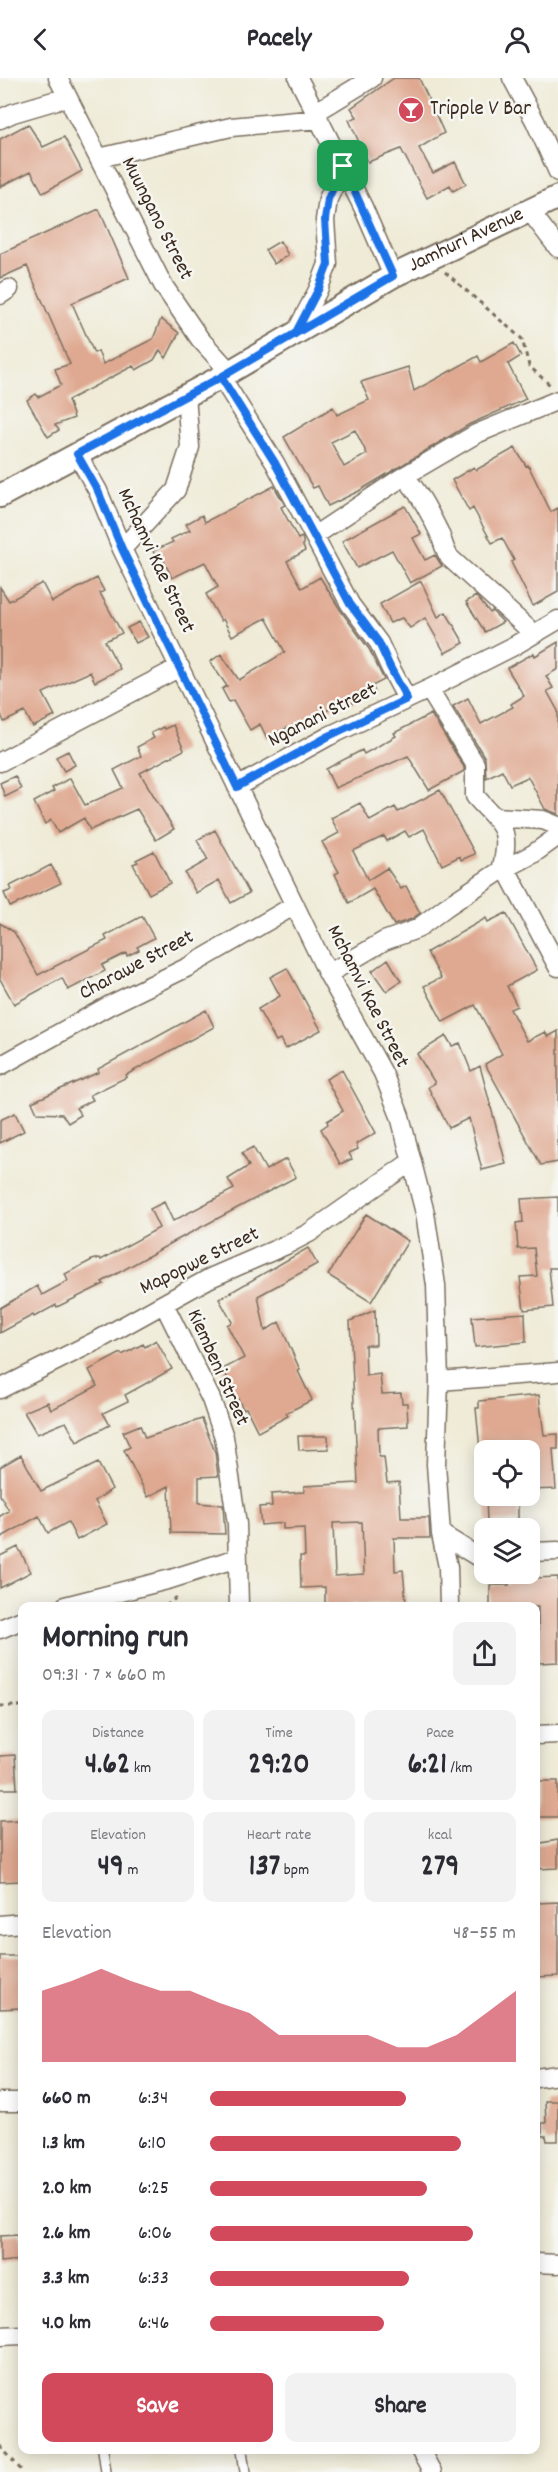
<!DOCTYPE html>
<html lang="en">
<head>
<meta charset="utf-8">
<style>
	:root { --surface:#fff; --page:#f2f2f3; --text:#2b2b33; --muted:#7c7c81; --accent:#d1495b }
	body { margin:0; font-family:Dekko,sans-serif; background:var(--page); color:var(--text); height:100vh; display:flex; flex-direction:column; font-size:22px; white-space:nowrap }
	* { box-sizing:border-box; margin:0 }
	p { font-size:20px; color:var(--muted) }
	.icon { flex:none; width:33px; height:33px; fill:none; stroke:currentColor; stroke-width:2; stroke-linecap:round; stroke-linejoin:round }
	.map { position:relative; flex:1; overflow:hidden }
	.sheet { position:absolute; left:18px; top:1524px; width:522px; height:852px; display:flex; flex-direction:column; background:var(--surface); border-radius:12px; box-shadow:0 3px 15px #0003 }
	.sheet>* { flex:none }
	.tools { position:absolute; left:474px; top:1362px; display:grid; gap:12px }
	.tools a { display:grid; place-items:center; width:66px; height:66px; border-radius:12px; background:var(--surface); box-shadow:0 3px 15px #0003; font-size:30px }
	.pin { position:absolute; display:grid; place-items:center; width:51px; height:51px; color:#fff; margin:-26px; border-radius:12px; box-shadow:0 3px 9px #0006 }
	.round { display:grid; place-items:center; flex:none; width:63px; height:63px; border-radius:12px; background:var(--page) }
	.head { display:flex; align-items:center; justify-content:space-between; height:102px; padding:0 24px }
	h1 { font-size:33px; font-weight:700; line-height:45px }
	.figures { display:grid; grid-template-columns:repeat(3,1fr); gap:9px; height:102px; padding:6px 24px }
	.figures div { display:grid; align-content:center; border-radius:12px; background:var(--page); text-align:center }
	.figures b { font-size:30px; font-weight:700 }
	.figures small { font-size:16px; font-weight:400 }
	.figures p { font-size:16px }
	.chart { height:168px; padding:12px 24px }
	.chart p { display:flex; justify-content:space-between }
	.chart svg { width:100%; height:108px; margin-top:6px; fill:var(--accent); opacity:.7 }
	.action { display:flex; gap:12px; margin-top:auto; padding:12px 24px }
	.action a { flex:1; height:69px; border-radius:12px; background:var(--accent); color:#fff; font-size:24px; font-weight:700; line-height:69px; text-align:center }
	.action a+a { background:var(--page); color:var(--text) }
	ul { padding:0 24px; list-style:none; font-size:20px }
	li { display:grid; grid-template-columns:96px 72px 1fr; align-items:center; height:45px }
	li i { height:15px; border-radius:8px; background:var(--accent) }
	header { display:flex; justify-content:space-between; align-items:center; height:78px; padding:0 24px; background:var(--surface); font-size:27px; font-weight:700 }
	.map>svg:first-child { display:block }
</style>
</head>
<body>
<header><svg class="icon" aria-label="back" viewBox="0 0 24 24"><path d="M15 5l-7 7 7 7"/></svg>Pacely<svg class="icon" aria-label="person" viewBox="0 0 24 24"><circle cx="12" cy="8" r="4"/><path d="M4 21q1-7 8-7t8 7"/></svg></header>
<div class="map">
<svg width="558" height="2394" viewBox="0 0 558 2394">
	<rect width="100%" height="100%" fill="#f6f6f2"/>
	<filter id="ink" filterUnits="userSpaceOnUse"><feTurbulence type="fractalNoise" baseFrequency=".0167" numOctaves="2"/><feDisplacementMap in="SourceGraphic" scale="12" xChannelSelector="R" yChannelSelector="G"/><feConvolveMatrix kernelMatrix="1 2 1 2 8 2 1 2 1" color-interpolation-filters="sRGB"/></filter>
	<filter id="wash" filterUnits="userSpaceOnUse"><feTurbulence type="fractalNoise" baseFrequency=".008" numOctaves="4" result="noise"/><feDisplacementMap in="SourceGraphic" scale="24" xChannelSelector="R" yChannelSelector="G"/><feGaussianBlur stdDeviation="1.35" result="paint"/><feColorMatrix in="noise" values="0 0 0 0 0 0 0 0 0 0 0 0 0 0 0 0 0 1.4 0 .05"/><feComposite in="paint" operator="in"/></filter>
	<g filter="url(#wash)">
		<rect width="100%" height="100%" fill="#efebd7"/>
		<g id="blocks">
			<path fill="#dfa890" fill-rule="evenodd" d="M394,0h25l25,55 -25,15 14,25 22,-11 11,22 -13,7 -3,-6 -23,13 -26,-49 -33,13 -19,-42 8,-3 -6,-9z
				M28,46l15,23 21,-10 18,34 -39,22 -12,-22 -31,16v-48z
				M99,131l30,69 -57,25 22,50 4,-2 5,13 50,-25 8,-20 18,14 -13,25 -6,-8 -6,10 -18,10 -3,-4 -65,34 6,18 -19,7 4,5 -11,7 -21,-37 9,-6 2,3 23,-12 -6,-16 15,-5 -43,-98 -27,12v-24z
				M280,163l8,14 -14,9 -9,-14z
				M514,265l7,13 -13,8 18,35 -56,25 -111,67 -31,15 -10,-20 -5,2 -29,-51 49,-30 4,8 32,-15 -8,-18 47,-15 6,24 64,-35 3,6zM355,352l12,24 -23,13 -13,-25z
				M515,370l11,18 2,-1 23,47 7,-4v84l-25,14 -22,-44 3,-2 -12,-22 -10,5 -19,-35 -4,3 -17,-31 22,-13 2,3z
				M274,408l11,19 -4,2 17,32 4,-2 1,4v5l2,5 -18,10 15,27 18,-11 21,34 28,38 15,31 -12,6 3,6 -25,12 -2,-5 -44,24 2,4 -13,7 -6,-6 -20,10 -7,-14 -10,6 -17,-30 -4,2 -7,-13 5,-3 -17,-24 11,-8 18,26 46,-28 -19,-34 -34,18 -9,-17 -2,2 -15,-27 12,-7 -13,-25 -33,16 -8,-17 -5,3 -6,-13 20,-9 -2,-3 19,-9 -4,-6 16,-9 3,7z
				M405,428l16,28 -8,4 12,22 10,-5 7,11 -32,17 -18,-33 -35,18 -15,-27z
				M97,500l7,13 -4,2 22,40 -17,8 15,28 -25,13 -5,-10 -47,21 12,23 -22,11 -8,-15 -21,10 -4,-10v-125l9,14 33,-18 10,19z
				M421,503l17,36 8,-5 18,31 -19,10 -20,-35 -15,10 -8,-10 -12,5 -10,-19z
				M476,518l14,17 2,-2 11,11 -18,10 -19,-30z
				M139,544l9,15 -12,6 -9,-15z
				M558,564v27l-12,7 7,12 -6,3 11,20v103l-13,-5 -17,-32 -18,8 -8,-15 -16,8 -1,-20 -32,-52 15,-8 13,26 32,-17 -2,-3 13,-8 -17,-28 27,-15 1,3z
				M431,636l33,53v4l-35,19 -21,-34 -73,32 -9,-19 36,-19 2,4 32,-18 -2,-3z
				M173,647l11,25 -44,23 34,56 -18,11 -19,-31 -47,21 -6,-12 -26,15 -7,-13 -6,4 -11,-22 20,-11 -2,-3 18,-10 15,27 38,-17 -9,-18 27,-14 -4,-9 17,-9 -3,-5 12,-6 1,2z
				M68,673l7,14 -11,6 -8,-14z
				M15,698l6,13 -16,8 -5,-14z
				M440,712l35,64 -14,6 -1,-4 -18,9 -18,-36 -15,8 -4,-6 -18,10 -3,-5 -31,15 15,29 19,-12 14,21 5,-3 14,27 -8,6 -18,6 -21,-36 -24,14 -14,-29 4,-2 -17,-30 17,-9 -8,-15 29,-15 10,18 25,-14 3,5z
				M215,752l34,63 -18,10 -12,-23 -23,13 -11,-20 23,-13 -11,-20z
				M154,773l16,32 -21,11 -16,-30 5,-2 -2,-2z
				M51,787l10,18 -51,24 -6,-14 8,-3 -2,-4z
				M506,835l31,57 -30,16 10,20 -7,3 17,32 18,-9 3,5 10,-6v131l-17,3 -56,-101 17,-10 -27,-49 -32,17 -19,-36 17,-8 -14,-26 59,-34 2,4z
				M142,838l12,22 -17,9 2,3 -12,6 -1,-3 -24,12 3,6 -37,19 -6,-12 -48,26 -14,-25v-56l14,9 24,43 69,-35 -2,-4z
				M388,881l13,22 -15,10 -14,-20z
				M287,890l34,62 -36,19 -5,-10 -4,2 -18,-32 22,-13 -10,-19z
				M206,932l8,17 -88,48 1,2 -37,18 3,5 -17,8 5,7 -13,8 -6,-9 -25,-1 -5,-11 67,-30 -1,-3z
				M446,958l6,10 8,-3 11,28 9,-5 26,98 -24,6 -13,-52 -20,10 -21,-41 7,-4 -18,-29z
				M342,992l34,63 -20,11 2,5 -9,4 3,6 -12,5 -19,-35 7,-5 -1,-3 16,-10 -17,-32z
				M15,1035l9,18 -24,12v-23z
				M253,1069l13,23 20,-11 10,18 -121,64 -73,41 2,2 -47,23 -1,-2 -22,12 -1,-2 -33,18v-25l37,-22 5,9 26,-14 -3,-7 27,-14 8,-2 1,2 58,-32 -9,-19 14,-7 9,19 61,-32 -6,-10 21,-13 -7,-13z
				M558,1119v71h-9l4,39 -29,3 -4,-33 17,-1 -3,-28 -16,1 -2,-26 7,-1 -2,-23z
				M366,1136l42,27 -37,61 -43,-27z
				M308,1170l9,16 -59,32 7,35 14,-9 21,48 -2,1 14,29 -26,13 2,3 -30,16 -12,-24 -3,1 -20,-40 21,-11 -17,-33 5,-3 -13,-23z
				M375,1232l1,35h-11l1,31 14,-2 2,20 19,-1 1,10h5l1,23 -30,2 1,29h5l3,26 12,-1 2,36h28l1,20h-36l1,33 8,-1 3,32 -81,4v-19l-24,1 -1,-32h5l-1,-28 -21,1v-6l-22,2 -2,-18 13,-1 -1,-12 33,-2v-6l54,-3 -8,-162zM362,1444l2,52 -29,2 -2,-53z
				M525,1235l1,29 -51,5 -3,-30z
				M156,1262l16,29 -47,26 3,6 -25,12 7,12 -33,17 -11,-20 -29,12 -13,-22 24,-10 3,8 46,-24 -8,-16 32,-17 1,2 21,-11 2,3z
				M539,1317l5,40 14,-1v15h-5l3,40 -26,1v-40h-50l-4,-42h3v-7z
				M202,1341l13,33 3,24 -19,1v26l24,2 2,29 -54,-1 -2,-47 -21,11 -24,-47 6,-3 -7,-15 17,-7 5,13z
				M298,1358h30l1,13 -30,1z
				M21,1377l20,36 57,-28 14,26 -17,12 12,23 -30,16 -9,-18 -20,11 -9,-17 -39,22v-22l9,-5 -9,-16v-28z
				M486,1418h32v25l-31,1z
				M18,1469l13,25 -31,16v-32z
				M558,1499v85l-19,1 -1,-56 -48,-1v-21h19v-6z
				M15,1677l2,34h-17v-33z
				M536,1703h22v36h-22z
				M22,1742v26l-2,1 1,34 -21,1v-61z
				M558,1762v28l-22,1v-25z
				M558,1824v74l-22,1v-74z
				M0,1878h22v52l-22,1z
				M545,2023h13v40h-11l-1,-5h-4v-13h4z
				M19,2157l3,25 -22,2v-26z"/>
		</g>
	</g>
	<g filter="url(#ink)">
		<use href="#blocks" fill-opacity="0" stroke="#7a6e5f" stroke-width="1.5"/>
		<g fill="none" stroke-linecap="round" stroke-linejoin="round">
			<g stroke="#7a6e5f" stroke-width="12">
				<path id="service" d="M103,2372l3,22
					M242,2372l3,22"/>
			</g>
			<g stroke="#7a6e5f" stroke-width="21">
				<path id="minor" d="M58,0l105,207 37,54 30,33
					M298,0l65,129 30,69
					M512,0l23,43 23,51
					M316,34l56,-34
					M0,41l13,-6 54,-16
					M99,80l132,-31 88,-8
					M529,132l29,38
					M0,217l9,-6
					M295,256l23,-44 10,-26 -3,-44 3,-21 15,-33
					M221,299l54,86 75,141 29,39 11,24 17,32
					M77,376l21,37 24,58 206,425 55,99 17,43 25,97 11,72 3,96 -3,83 5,70 7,33 1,39
					M404,398c16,17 25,36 35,56 4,9 5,18 11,26l84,76
					M314,458l87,-58 75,-44 82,-34
					M122,471l54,-59 14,-43 -4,-52
					M429,611l46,75v32c27,31 37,31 26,75
					M0,684l180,-95
					M237,709l92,-51 100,-47 83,-42 46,-27
					M495,739l48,3 15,6
					M506,791l52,98
					M328,896l56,-33 33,-12 29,-22 51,-34 36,-19 25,-18
					M0,988l110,-61 78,-38 107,-62
					M164,1226l47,95 13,38 13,87 2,82
					M439,1303l119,-9
					M0,1311l100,-50 110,-61 76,-33 23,-12 103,-72
					M441,1456l34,21 9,-1
					M530,1474l28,-1
					M65,1528l106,-27 66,-21
					M0,1551l22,-9
					M536,1657l22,-1
					M0,1847l22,-2
					M536,2000l22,-3
					M0,2024h22
					M536,2185l22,1
					M0,2258l22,-1
					M420,2372l12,22"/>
			</g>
			<g stroke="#7a6e5f" stroke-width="26">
				<g id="tertiary">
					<path id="s1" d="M0,418l221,-119 172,-101 165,-79"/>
				</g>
			</g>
			<path stroke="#7a6e5f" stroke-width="3" stroke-dasharray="4.5 4.5" stroke-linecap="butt" d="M445,194l77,67 7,27 21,19
				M166,1528l12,-10
				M0,1628h22
				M0,2368l23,26"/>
			<use href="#service" stroke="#fff" stroke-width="9"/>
			<use href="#minor" stroke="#fff" stroke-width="18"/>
			<use href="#tertiary" stroke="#fff" stroke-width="22"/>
		</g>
	</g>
	<g fill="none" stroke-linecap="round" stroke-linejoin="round" filter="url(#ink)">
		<g stroke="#fff" stroke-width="12">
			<path id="route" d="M343,88l-15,33 -3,21 3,44 -10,26 -23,44 -74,43 -144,77 21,37 24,58 115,238 92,-51 78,-37 -17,-32 -11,-24 -29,-39 -75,-141 -54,-86 9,-5 163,-96 -50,-110"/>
		</g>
		<use href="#route" stroke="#1a73e8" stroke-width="8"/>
	</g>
	<defs>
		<g id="bar-disc" transform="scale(1.35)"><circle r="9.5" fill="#d1495b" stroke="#f6f6f2"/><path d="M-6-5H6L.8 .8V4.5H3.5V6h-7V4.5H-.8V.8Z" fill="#fff"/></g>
	</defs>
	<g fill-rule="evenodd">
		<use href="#bar-disc" x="411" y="32"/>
	</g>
	<g text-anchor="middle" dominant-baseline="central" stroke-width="5" stroke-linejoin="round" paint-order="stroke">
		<g font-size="21" fill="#3b2a1e" stroke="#f6f6f2" text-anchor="start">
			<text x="430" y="32">Tripple V Bar</text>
		</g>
		<g font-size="21" fill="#3b2a1e" stroke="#f6f6f2">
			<text transform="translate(156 141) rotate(63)">Muungano Street</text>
			<text stroke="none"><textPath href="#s1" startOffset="532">Jamhuri Avenue</textPath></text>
			<text transform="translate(155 483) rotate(65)">Mchamvi Kae Street</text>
			<text transform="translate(323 638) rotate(-27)">Nganani Street</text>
			<text transform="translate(137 888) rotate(-28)">Charawe Street</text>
			<text transform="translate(367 919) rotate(63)">Mchamvi Kae Street</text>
			<text transform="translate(200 1184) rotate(-26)">Mapopwe Street</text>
			<text transform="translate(217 1290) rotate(66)">Kiembeni Street</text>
		</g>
	</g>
</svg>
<div class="tools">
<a><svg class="icon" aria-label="locate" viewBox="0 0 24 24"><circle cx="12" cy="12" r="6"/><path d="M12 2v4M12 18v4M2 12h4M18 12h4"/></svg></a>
<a><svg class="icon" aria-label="layers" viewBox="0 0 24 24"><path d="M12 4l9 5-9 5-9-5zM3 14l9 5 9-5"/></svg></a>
</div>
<div class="pin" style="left:343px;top:88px;background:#1e9e55"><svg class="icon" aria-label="arrive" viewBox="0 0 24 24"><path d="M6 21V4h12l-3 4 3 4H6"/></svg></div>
<section class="sheet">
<div class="head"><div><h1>Morning run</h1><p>09:31 · 7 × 660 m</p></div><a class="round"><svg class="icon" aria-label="share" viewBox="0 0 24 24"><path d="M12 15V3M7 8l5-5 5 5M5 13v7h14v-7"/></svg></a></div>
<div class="figures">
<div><p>Distance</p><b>4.62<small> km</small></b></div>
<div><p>Time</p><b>29:20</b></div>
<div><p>Pace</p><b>6:21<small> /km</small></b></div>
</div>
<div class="figures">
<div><p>Elevation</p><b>49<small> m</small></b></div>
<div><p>Heart rate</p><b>137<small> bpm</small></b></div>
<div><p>kcal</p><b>279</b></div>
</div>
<div class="chart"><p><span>Elevation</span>48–55 m</p>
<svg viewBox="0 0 160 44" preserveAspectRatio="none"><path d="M0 44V15L10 11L20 6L30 11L40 15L50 15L60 20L70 24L80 33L90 33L100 33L110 33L120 38L130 38L140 33L150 24L160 15V44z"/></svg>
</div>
<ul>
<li><b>660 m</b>6:34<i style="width:64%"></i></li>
<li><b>1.3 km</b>6:10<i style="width:82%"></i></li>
<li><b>2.0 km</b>6:25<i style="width:71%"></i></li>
<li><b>2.6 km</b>6:06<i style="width:86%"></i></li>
<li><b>3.3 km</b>6:33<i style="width:65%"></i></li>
<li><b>4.0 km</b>6:46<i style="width:57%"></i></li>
</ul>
<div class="action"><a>Save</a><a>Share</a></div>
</section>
</div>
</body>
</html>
